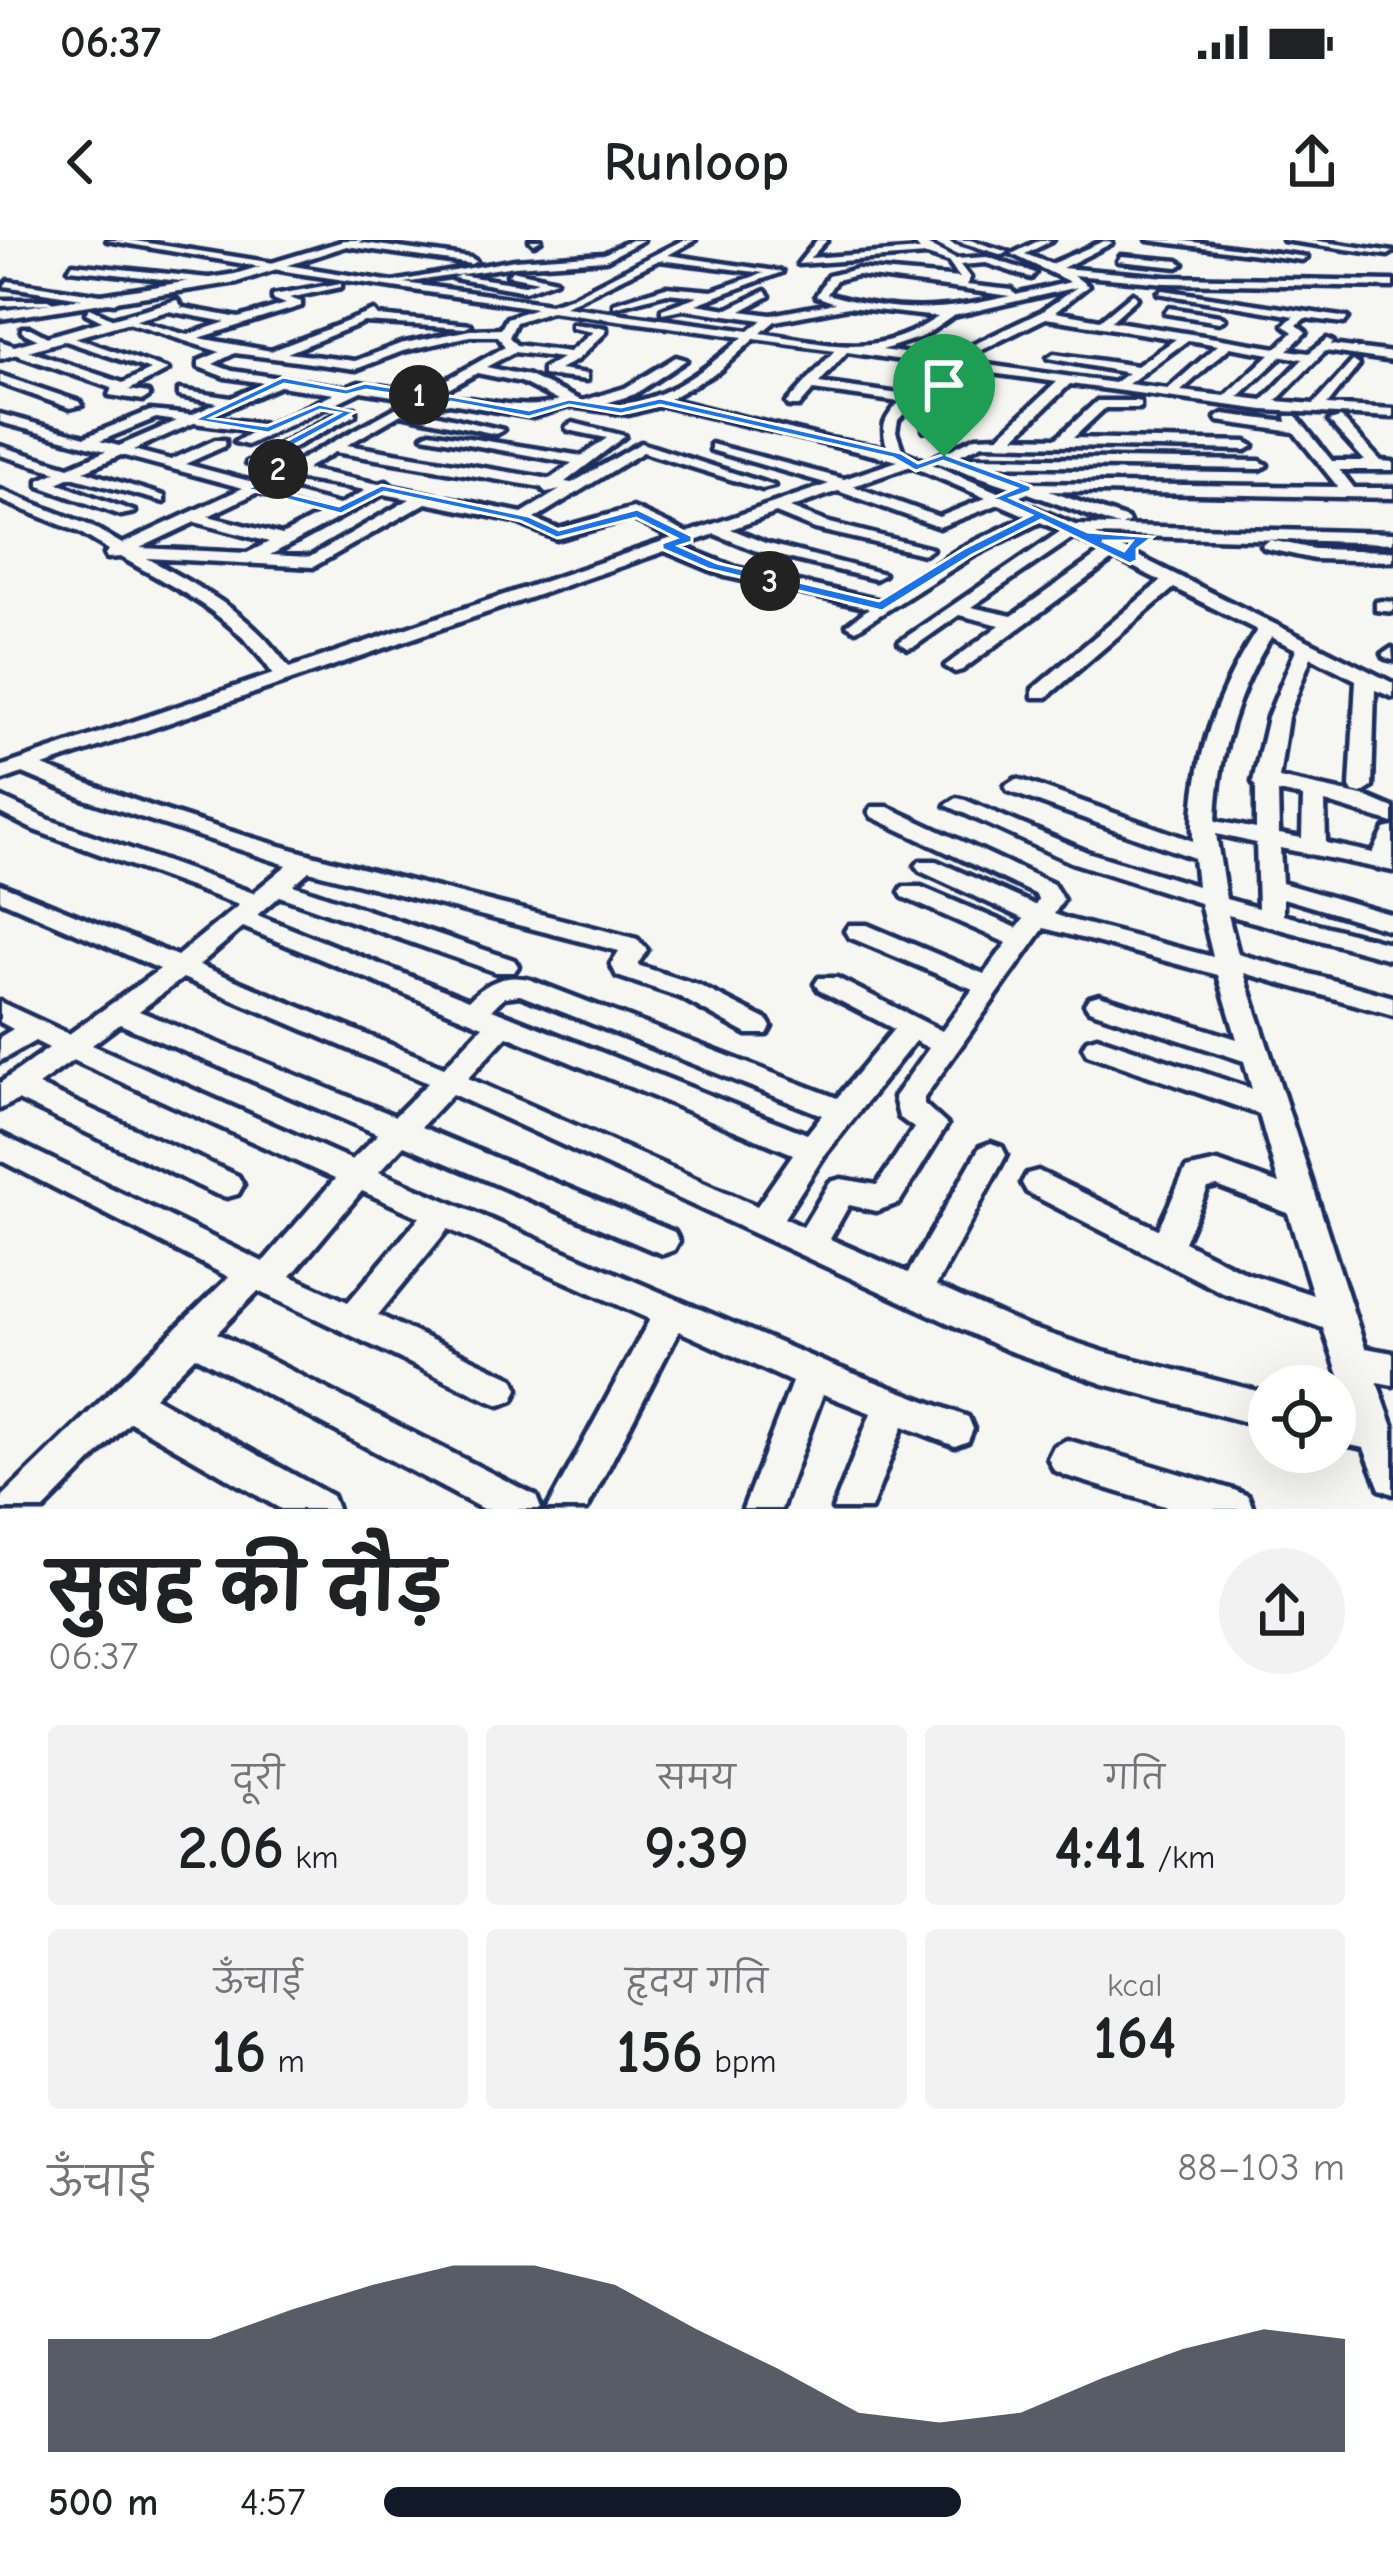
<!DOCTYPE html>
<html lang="hi">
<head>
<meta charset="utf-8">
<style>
	:root { --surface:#fff; --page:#f2f2f2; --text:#202124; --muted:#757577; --accent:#111827 }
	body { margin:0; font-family:"Comic Neue","Playpen Sans Deva",sans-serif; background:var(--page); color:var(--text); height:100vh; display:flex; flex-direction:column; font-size:45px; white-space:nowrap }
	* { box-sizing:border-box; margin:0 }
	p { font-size:39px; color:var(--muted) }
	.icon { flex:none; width:66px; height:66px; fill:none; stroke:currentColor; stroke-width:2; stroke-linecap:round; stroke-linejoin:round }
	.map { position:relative; height:1269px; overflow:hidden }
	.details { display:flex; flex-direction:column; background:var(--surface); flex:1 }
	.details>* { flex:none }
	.tools { position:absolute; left:1248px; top:1125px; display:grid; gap:24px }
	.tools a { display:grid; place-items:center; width:108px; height:108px; border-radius:50%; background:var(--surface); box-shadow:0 12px 48px #0002; font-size:60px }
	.pin { position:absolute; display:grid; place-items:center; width:102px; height:102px; color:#fff; margin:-123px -51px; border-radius:50% 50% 50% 0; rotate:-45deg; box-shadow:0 0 12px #0007 }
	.pin .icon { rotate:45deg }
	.km { position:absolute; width:60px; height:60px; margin:-30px; border-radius:50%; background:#222; color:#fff; font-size:33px; line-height:60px; text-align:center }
	.round { display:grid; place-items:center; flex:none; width:126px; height:126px; border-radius:63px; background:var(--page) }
	.summary { display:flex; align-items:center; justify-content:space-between; height:204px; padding:0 48px }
	h1 { font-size:66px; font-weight:700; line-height:90px }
	.figures { display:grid; grid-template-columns:repeat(3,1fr); gap:18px; height:204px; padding:12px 48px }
	.figures div { display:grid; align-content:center; border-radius:12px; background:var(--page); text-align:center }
	.figures b { font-size:60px; font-weight:700 }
	.figures small { font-size:33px; font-weight:400 }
	.figures p { font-size:33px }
	.chart { height:336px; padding:24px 48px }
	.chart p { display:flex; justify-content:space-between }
	.chart svg { width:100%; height:216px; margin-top:12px; fill:var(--accent); opacity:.7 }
	ul { padding:0 48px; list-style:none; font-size:39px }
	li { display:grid; grid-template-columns:192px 144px 1fr; align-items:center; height:90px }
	li i { height:30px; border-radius:15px; background:var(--accent) }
	.status { display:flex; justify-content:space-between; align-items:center; height:84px; padding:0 60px; background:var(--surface); direction:ltr }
	.status svg { height:33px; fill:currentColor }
	header { display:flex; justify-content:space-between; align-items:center; height:156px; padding:0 48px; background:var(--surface); font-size:54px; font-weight:700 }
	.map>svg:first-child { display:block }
</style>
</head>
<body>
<div class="status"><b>06:37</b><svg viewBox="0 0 49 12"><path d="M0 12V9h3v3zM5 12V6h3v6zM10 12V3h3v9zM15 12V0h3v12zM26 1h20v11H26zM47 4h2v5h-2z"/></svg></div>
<header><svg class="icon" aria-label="back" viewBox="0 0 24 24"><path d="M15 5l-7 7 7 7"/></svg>Runloop<svg class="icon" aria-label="share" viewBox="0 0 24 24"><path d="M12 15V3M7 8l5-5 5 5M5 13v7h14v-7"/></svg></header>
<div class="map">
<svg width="1393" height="1269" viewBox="0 0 1393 1269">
	<rect width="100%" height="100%" fill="#f6f6f2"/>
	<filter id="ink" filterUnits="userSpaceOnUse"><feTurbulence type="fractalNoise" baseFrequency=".00833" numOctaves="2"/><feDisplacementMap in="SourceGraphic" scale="24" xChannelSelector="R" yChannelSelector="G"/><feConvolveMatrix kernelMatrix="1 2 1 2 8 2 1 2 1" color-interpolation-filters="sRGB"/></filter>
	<g filter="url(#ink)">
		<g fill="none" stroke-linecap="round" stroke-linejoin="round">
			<g stroke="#1b2f5e" stroke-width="9">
				<path id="minor" d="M107,0h22l264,42 122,-22 89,-6 27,-14h12l-37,20 -91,6 -111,17 146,21 22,-7 111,-57h12l-27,15 114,17 -86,32 32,5 37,-18 4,5 -28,15 30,4 64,-12 -19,-7 12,-20 29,-7 103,9 -12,-16 -21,-7 -129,9 19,-24h10l-17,18 110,-8 -6,-7 5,-3 36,19 32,-2 48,16 -4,5 -45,-15 -26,2 10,13 -4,7 46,5 4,5 54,-13 -58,-28 28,-14h13l-28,14 26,10 53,-23 8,2 -50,25 104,9 227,4v6l-227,-4 -93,-8 15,11 -33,26 45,8 33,-27 4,5 -26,23 166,27 16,-16 -9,-7 10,-9 -136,-23 5,-3 185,28 -4,5 -39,-5 -8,7 9,7 -18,18 21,3 18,-14 6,3 -2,3 62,8v8l-68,-10 -49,50 38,3 39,-43 6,4 -32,40 66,4v8l-129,-7 -194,-26 -55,53 42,1 40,-37h38l5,1v6h-35l-32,30 173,4 7,4 -7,4 -263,-6 -28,13 11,4 7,-4 287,4 7,4 -7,4 -280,-4 49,18 309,4 -44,-55 -76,-11 -2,-3 7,-4 64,8 -1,-6h10l36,45h33l-36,-40 12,-3 40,43 12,1v8h-53l14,18h39v10l-344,-7 78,28 2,3 -7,4 271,7v10l-297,-8 297,148v14l-18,-7 -3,97 -11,7 -8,-2 -3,-5 6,-107 -45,-23 -23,60 -9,61 88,19 26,11v15l-68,-21 1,41 47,10 12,-24 8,-2v44l-113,-23 2,35 111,32v16l-110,-33v17l110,29v16l-165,-45 10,39 155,43v18l-149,-42 121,375 28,5v32l-16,-3 16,45v67l-13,-5 -16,-41 -29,-6v-34l16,3 -28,-83 -100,-35 -196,-101 -5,-9 5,-9 11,-3 120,58 28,-60 32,-7 61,22 -20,-70 -172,-60 -4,-7 4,-7 10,-3 155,52 -8,-28 -155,-51 -4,-6 4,-6 10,-3 138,44 -19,-64 -174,-47 -120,170v6l23,21 -48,78 -23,8 -27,-6 -19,34 78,34 72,-126 11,-4 11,4 4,8 -70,131 92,41 76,25 165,42v34l-165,-44 -97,-34 -555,-256 -31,33 253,105 5,9 -5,9 -11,4 -11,-4 -248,-105 -25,27 447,191 142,54 5,12 -5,12 -13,5 -52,-20 -32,83h-38l38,-96 -48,-19 -42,115h-38l49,-127 -113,-51 -92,178h-40l103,-190 -202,-90 -70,86 135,63 5,11 -5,11 -13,5 -13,-5 -229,-109 -41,42 319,163 5,13h-58l-288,-153 -41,41 178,99 5,13h-56l-151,-87 -86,87h-44l3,-13 226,-219 -229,-117v-26l263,128 72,-83 -262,-119 -35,25 200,91 5,9 -5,9 -11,3 -11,-3 -198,-94 -18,9v-26l49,-35 -14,-7 -35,20v-24l13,-8 -13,-7v-20l69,32 91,-65 -160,-69v-16l177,72 62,-51 -205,-75 -34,-17v-16l50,23 203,73 34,-28 -202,-66 -62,-26 -23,8v-14l273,-93c-42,-61 -90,-81 -152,-117l-14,1 -2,-4 4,-4 -30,-18 -79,-32v-10l91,36 31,18 121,-56 -122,-33 -37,16 80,25v6l-93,-25 -14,6 78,29 -14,3 -82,-29v-6l18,-8 -57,-17v-9l69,21 37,-16 -106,-29v-8l85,23 65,-26 41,4 27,-12 -39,-7v-6l52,8 34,-15 -40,-6 -26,-10v-6l21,-9 -98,-31 6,-3 59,17 39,-13 -63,-12 4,-5 72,13 47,-14 -13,-5v-4l68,-12v4l-52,11 12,4v4l-102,32 72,13 103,-40 4,5 93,9 -6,3 -101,-6 -77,31 68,8 45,-17 70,-14 31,-1 6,-11 29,-10 -239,-35zM659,20l105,13 -52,18 -46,-4 -52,16v4l53,-14 31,3 -36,13v4l21,-4 79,11 -13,11 -184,-25zM857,35l154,21c-68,16 -115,18 -184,-2l9,-14zM1077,47l-36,25 -97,47 -62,-9 42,-14 29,-20zM848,67l90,10c-64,43 -106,26 -177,16l14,-12zM551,71l22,3 170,23c-42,37 -86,70 -143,68l35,-11 51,-34 -10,-3 -51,31 -43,13 -53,-25 -43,-9 28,-15 48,6 -19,11v6l44,5v-6l-28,-4 19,-11 28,-27v-4l-34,-4v4l21,4 -24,20 -53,-7 -7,-8 7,-15zM1046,78l130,21 -39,27 -83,-12 -6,4 80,15 -14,10 -155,-22zM470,96h28l7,11 -82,46 -64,-10 -13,5 -114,-17 -19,-7 22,-11 121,16 47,-18zM754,99l81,11 -48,53 2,3h10l14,-16 87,12c-16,17 -20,24 -12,47l-59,-10 -160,-40 50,-28zM1188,100l30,5 -50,44 -40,-5zM1230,107l40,7 -45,42 -44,-5zM847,112l89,13 -29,30 -88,-12zM1282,116l21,3 -40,41 -25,-3zM948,127l25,3 -23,31 -26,23v6h10l26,-23 24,-35 73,10 -58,54 -23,1 -47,23 85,28 -14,5 -97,-41 -7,-20 2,-12zM477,133l44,9 37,19c-45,14 -87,-11 -131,0zM280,146l54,8 -66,31 -60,-8zM361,151l51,8 -123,67 -21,-5 87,-46v-6h-10l-98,54 40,14 79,13 -27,15 -154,-41 40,-18v-6h-10l-44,20 -38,-10 61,-27 60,8 -19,11 12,3zM450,163l83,14 37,-11 59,8 34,-9 235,56 -54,18 -133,-35v6l118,34 -142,49 -54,-25 -75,21 -24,-10 109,-67 119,37 12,-3 -133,-43 -69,40 -7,-1 60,-46 -52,-13 -7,4 2,3 39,8 -25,18 -152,-24 -7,4 149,27 -22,16 -203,-34 54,-31 95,20 7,-4 -90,-21zM156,178l21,3 -58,25 -19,-5zM335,212l206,35 6,6 13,-3 -38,23 -129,-26 -7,-5 -7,2 -74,-15zM911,226l75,32 -47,19 -86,-31zM838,251l101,36 60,-23 28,12 -66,32 -80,53 -145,-33 -55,-22 34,-12 39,16 121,29 9,-5 -119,-31 -34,-14 45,-16 39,16 109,25 8,-5 -106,-27 -36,-14zM258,252l69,19 -45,24 -74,-19zM1028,253l87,32 4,1 -44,-1 -62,-26zM383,254l27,5 -100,58 -40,-2zM426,263l89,18 42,18 75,-21 40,20 -383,130c-42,-58 -81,-75 -142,-110l166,9zM195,282l74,20 -22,11 -107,-5zM1040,282l21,9 -162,111 9,6 7,-2 44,-31 41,10 -55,41 10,6 7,-2 153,-112 46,23 -128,108v8h14l127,-109 83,42c-41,63 -66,135 -64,211l-169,-60 -8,-2 -11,7 3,5 186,67 3,28 -110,-34 -122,-52 -8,-2 -11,7 125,57 129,41 13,54 -146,-38 -13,-5 9,-14 -10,-16 -165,-77h-16l-3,5 3,5 163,77 4,6 -4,5 -99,-44h-16l-4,5 4,5 104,48 -7,9 -96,-41h-18l-3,5 3,5 104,46 -23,31 -117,-49h-18l-4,6 4,6 124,52 -31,42 -105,-53h-18l-4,6 4,6 75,39 -57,69 -306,-118c-25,-7 -44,2 -62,20l-212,-85 22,-19 217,76h18l4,-6 -4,-6 -221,-75 16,-14 310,80 -8,13 6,12 63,21 67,37h20l4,-7 -4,-7 -69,-35 -61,-20 10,-15 -10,-11c-200,-53 -401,-95 -594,-173l622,-215 60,25 144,32 -22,17 9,5 117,-74zM1074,297l29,14 -91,65 -41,-9zM1271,397l25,12 -28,68 -15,65 3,5v42l-40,-8c2,-66 20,-128 55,-184zM1278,552l25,5 -1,41 -23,-4zM1216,594l40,9 2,65 -32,-9zM243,687l240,99 -39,41 -245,-102zM183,738l227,97 18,8 -33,33 -256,-105zM520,755l302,120 -15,19 -315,-125 12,-12zM120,784l258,110 -26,26 -260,-115zM507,796l286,118 -36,52 -289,-128zM915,801l14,7 -35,49 5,20 15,11 -37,57 -36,-6 -11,3 -27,45 -19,-9 39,-61zM1217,946l71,27 25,82 -67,-22 -62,-31 24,-54zM362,951l58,26 -72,85 -57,-26z
					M342,0l129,18 5,3 -5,3 -132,-19z
					M530,0h11l-7,4z
					M954,0h16l38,12 -5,3z
					M1148,0h30l129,17 -5,3z
					M1283,0h28l82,12 -5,3z
					M1121,16l57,5 5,3 -5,3 -60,-6z
					M73,24l135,14 5,3 -5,3 -139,-15z
					M512,30l44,10 -31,11 -71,-13 5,-3 66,10 13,-4 -30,-6z
					M8,41l106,16 5,3 -5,3 -110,-17z
					M0,60h48l5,3 -53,3z
					M90,68l30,14 2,2 -10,2 -26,-13z
					M1169,68l50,8 6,3 -6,3 -54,-9z
					M22,88h8l25,13 -10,2 -23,-11z
					M60,95h8l100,35 -39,20 19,3 1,3 -6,4 -34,-5 3,-7 -112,-39v-8l123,42 28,-13 -91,-31z
					M0,135l80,27 2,3 -12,3 -70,-25z
					M1270,300l44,9 79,2v10l-79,-2 -50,-11 -2,-3z
					M1382,361l11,1v10l-17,-2v-8z
					M1392,408l1,12 -8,-2 -2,-4z
					M1067,1200l167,50 14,6 5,13h-79l-107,-33 -13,-6 -6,-12 6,-12z"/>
			</g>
			<g stroke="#1b2f5e" stroke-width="9">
				<path id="major" d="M347,0h18l-128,42 -237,37v-8l235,-37z
					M177,60l5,7 -182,52v-9z"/>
			</g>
			<use href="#minor" fill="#f6f6f2" fill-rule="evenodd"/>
			<use href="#major" fill="#f6f6f2" fill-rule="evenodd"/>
		</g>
	</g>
	<path fill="#1a73e8" stroke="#fff" stroke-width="3" fill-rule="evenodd" d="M283,137l63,12 19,-6 60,10 -6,9 31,-6 79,14 40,-11 52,8 39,-9 241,55 17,10 26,-9 87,32v5l-20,7 77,34 65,5 -16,12v11l-7,4 -89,-44 -69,35 -90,56 -174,-42 -46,-20v-6l14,-5 -40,-20 -79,20 -37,-17 -136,-29 -43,22 -94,-25 32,-17 -29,-7v-5l89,-47 -19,-3 -52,23 -75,-13zM284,144l62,11 20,-5 45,7 -8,7 28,5 20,-7 78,15 40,-12 52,9 39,-9 233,53 23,13 27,-10 73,27 -23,10 38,17 -68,34 -84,52 -162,-38 -38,-17 13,-4v-6l-55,-27 -78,21 -31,-14 -146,-31 -43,21 -74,-18 31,-17 -31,-10 90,-49 -36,-8 -52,22 -56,-8zM1102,301h30l-8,10z"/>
</svg>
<div class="tools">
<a><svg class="icon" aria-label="locate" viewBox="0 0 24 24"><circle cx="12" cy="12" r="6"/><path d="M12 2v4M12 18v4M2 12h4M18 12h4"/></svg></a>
</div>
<div class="pin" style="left:944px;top:217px;background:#1e9e55"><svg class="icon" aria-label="arrive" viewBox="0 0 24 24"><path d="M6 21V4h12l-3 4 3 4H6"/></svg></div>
<b class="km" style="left:419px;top:155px">1</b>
<b class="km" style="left:278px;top:229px">2</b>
<b class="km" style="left:770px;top:341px">3</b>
</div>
<section class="details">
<div class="summary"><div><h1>सुबह की दौड़</h1><p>06:37</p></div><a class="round"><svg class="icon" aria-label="share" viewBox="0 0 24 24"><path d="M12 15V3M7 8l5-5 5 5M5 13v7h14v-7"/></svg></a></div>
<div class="figures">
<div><p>दूरी</p><b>2.06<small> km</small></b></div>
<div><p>समय</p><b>9:39</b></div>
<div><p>गति</p><b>4:41<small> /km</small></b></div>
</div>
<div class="figures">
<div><p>ऊँचाई</p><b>16<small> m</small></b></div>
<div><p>हृदय गति</p><b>156<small> bpm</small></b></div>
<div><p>kcal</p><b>164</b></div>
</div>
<div class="chart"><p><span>ऊँचाई</span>88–103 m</p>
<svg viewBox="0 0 160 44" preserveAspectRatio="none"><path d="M0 44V21L10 21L20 21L30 15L40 10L50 6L60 6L70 10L80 19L90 27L100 36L110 38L120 36L130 29L140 23L150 19L160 21V44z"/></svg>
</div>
<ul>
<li><b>500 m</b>4:57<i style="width:60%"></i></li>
</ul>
</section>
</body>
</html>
